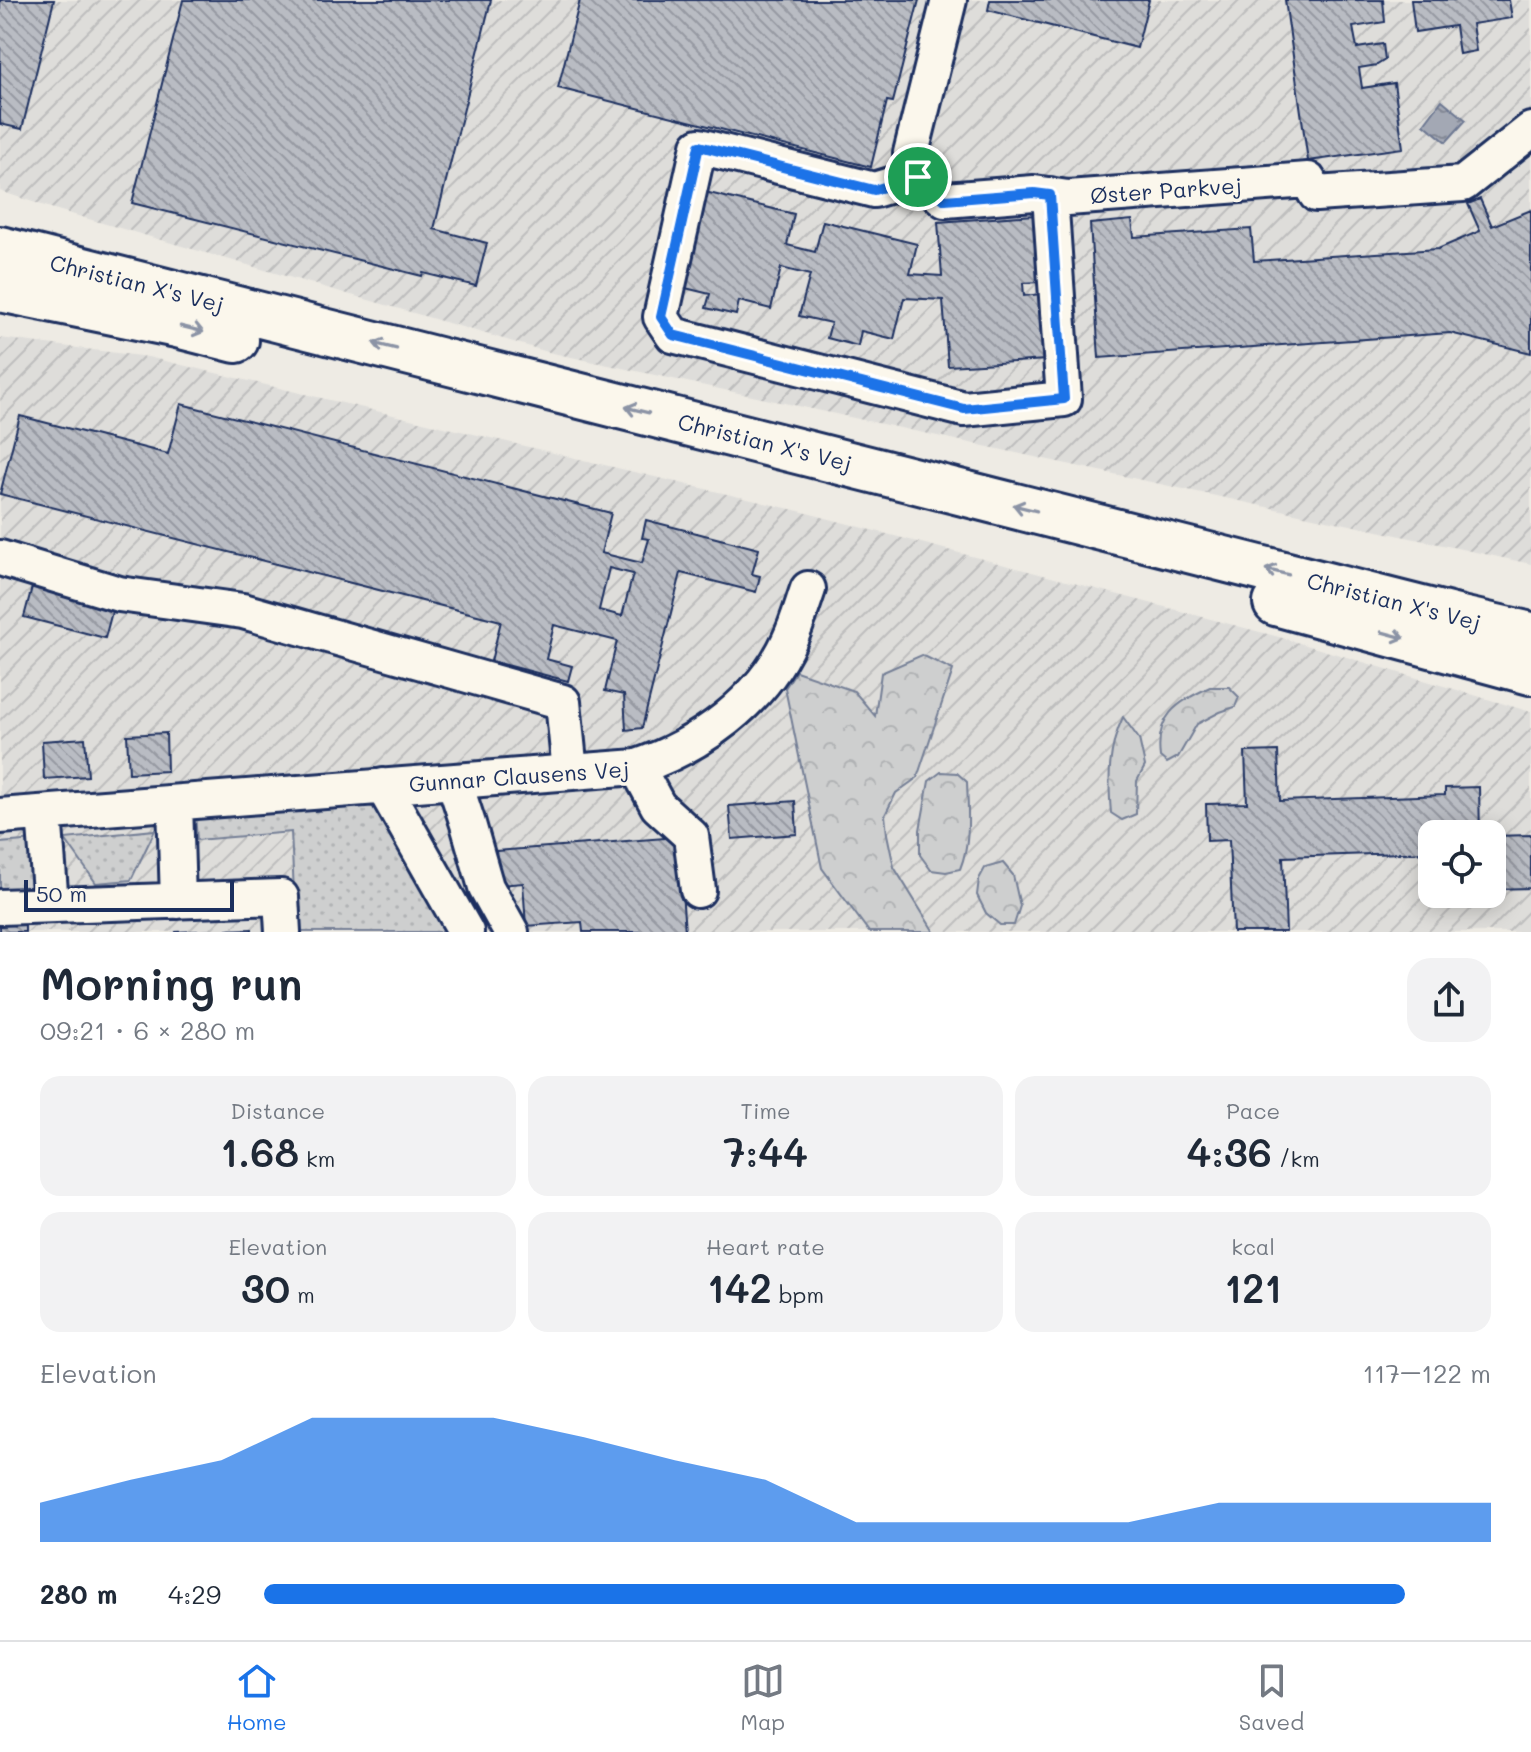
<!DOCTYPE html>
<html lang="en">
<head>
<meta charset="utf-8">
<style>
	:root { --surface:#fff; --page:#f2f2f3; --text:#1f2937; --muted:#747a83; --line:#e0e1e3; --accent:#1a73e8 }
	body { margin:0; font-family:Mali,sans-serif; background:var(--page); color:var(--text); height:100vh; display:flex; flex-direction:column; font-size:30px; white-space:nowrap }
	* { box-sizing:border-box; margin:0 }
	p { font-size:26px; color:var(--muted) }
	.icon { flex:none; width:44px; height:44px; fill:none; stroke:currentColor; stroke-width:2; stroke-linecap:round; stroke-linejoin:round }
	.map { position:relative; height:932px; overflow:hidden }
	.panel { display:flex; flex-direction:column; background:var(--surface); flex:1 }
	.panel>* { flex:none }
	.controls { position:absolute; left:1418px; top:820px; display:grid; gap:16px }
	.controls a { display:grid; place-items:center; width:88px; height:88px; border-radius:16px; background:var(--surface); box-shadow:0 4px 20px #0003; font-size:40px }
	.scale { position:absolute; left:24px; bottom:20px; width:210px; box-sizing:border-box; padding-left:8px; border:4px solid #1b2f5e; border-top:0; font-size:22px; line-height:28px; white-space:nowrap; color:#1b2f5e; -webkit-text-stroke:6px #fbf7ec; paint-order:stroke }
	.pin { position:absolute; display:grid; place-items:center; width:68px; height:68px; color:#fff; margin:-34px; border:4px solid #fff; border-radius:50%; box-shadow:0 2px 8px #0007 }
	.round { display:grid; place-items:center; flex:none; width:84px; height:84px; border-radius:24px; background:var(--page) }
	.summary { display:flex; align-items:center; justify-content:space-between; height:136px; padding:0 40px }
	h1 { font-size:44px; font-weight:600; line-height:60px }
	.figures { display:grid; grid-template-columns:repeat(3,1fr); gap:12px; height:136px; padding:8px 40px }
	.figures div { display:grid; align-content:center; border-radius:20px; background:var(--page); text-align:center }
	.figures b { font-size:40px; font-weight:600 }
	.figures small { font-size:22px; font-weight:400 }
	.figures p { font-size:22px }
	.chart { height:224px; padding:16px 40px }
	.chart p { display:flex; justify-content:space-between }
	.chart svg { width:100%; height:144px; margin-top:8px; fill:var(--accent); opacity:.7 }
	ul { padding:0 40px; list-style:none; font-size:26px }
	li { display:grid; grid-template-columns:128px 96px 1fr; align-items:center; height:60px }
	li i { height:20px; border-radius:10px; background:var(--accent) }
	.dock { display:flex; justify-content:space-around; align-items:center; height:112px; border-top:2px solid var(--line); background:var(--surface); font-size:22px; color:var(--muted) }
	.dock a { display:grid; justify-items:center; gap:4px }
	.dock .active { color:var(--accent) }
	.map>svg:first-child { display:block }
</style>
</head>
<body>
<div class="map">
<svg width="1531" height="932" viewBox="0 0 1531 932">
	<defs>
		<pattern id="industrial-furrows" width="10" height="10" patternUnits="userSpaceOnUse" patternTransform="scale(2)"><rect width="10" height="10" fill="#deddda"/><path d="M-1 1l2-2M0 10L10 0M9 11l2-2" fill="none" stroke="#bebebe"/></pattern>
		<pattern id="grass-dots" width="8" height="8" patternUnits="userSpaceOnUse" patternTransform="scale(2)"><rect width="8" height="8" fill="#cecfcf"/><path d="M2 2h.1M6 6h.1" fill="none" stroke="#b0b2b4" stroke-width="1.8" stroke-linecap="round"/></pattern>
		<pattern id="forest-crowns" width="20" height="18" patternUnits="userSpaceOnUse" patternTransform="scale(2)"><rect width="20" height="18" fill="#cecfcf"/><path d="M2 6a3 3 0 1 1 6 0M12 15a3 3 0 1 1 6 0" fill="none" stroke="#b0b2b4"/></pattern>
		<pattern id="water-ripples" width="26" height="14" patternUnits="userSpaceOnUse" patternTransform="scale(2)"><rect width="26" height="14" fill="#a3a8b4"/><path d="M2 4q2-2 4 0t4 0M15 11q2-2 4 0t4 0" fill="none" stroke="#848996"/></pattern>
		<pattern id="building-back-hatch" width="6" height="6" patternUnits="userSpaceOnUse" patternTransform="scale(2)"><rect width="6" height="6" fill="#b9bcc3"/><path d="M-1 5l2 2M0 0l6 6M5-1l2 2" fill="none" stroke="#9699a2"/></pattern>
	</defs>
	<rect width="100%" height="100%" fill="#eeebe4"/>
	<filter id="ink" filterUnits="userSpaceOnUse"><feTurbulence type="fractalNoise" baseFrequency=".0125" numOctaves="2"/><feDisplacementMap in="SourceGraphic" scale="16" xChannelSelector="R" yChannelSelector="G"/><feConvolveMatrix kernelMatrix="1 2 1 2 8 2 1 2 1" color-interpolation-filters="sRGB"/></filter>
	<g filter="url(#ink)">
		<path fill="url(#industrial-furrows)" fill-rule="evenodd" d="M0,0h1531v564l-983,-212 -494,-143 -54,-18z
			M0,338l148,19 655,155 476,125 252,75v220h-1531zM1432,834h60v60h-60z"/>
		<path fill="url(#grass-dots)" stroke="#747f96" stroke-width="2" d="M355,800l18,6 13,14 61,112h-151l-5,-100 -94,8 -2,-26z
			M155,830l-24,50 -35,3 -31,-44z
			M36,840l2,42 -6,7 -32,1v-47z"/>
		<path fill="url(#forest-crowns)" stroke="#747f96" stroke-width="2" d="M922,655l31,15 -36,108 -21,15 -11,22 2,19 7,33 40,65h-65l-47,-64 -37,-180 11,-17 58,20 21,25 6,-43z
			M1210,687h19l10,10 -4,10 -15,5 -23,12 -19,33 -11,6 -7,-6c-5,-41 16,-54 50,-70z
			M1123,717l16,22 6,27 -8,15 -1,33 -14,6 -11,-7c-3,-34 -3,-64 12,-96z
			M941,772l16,1 10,9c1,29 4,60 -7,87l-14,3 -15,-2 -11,-15v-25l9,-49z
			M1003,863l10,12 7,31 -6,19h-14l-14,-12 -9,-18 2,-16 6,-11z"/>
		<path fill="url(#water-ripples)" stroke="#6d7892" stroke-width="2" d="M1442,100l24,20 -20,22 -22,-18z"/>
		<path fill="url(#building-back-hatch)" stroke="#1b2f5e" stroke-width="2" fill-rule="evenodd" d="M0,0h54l-32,129 -22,-5z
			M183,0h308l-57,229 53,14 -11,43 -53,-13 -1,3 -290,-73z
			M580,0h339l-26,102 -6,-1 -16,66 -313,-79z
			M990,0h159l-12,48 -149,-38z
			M1285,0h98l2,22 -32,5 4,21 26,-4 2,16 -8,5 -18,3 3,20 32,-5 9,65 -95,13z
			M1411,0h98l3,18 -40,6 4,27 -17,3 -4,-28 -40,6z
			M701,191l93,23 -7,31 28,7 8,-31 94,23 -7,30 32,2 -4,-54 97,-7 5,67 -17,1 1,13 17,-2 5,66 -98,6 -5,-66 -39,-2 -10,41 -33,-8 -3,15 -31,-8 4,-15 -32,-7 11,-41 -29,-7 -10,41 -32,-8 -3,14 -30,-7 4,-14 -33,-8z
			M1480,199l12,27 39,-16v143l-81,-20 -351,25 -9,-134 42,-4 2,17 117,-8 3,32 184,-12 42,-18 -12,-27z
			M181,404l430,109 -10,40 41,10 7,-24 -7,-1 4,-18 113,29 -7,25 8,2 -4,16 -75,-19 -39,155 -16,2 -2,-35 -19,-4 12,-50 -63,-16 -8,34 26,7 -4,15 -77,-20 10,-40 -501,-127 20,-78 148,38zM609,568l24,6 -11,42 -23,-6z
			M32,587l81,21 -8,30 -81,-21z
			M166,733l1,38 -38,2 -2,-38z
			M85,738l3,38 -44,3 -2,-38z
			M1278,751l2,50 165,-6v-7l34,-1 1,47h-48v18l-149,5 3,75h-53l-4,-92 -22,1 -1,-37 41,-1 -2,-51z
			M795,801l2,33 -65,5 -3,-33z
			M1531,835v53l-39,1v-53z
			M678,837l7,95h-102l-1,-10 -56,4 -3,-43 -24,2 -3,-34z
			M25,924v8h-25v-7z
			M252,929v3h-77z"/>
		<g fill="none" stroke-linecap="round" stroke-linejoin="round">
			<g stroke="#1b2f5e" stroke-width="40">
				<path id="minor" d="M949,0l-38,153 7,24 27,23 89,-7 34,5 240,-18 8,14 147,-10 68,-54
					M918,177l-44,13 -175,-44 -38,171 12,18 291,74 100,-10 -14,-204
					M0,558l119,36 124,17 320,91 7,70
					M637,767l21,39 33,30 7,54
					M454,781l14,43 18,63 25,45
					M383,786l83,146
					M175,803l3,98
					M44,813l7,92
					M0,816l637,-49c62,-21 124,-65 152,-126 8,-16 13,-35 19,-52
					M0,907l281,-10 2,35"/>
			</g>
			<g stroke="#1b2f5e" stroke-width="50">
				<path id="major" d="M0,249l1461,370 70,16
					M0,289l177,36 59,15
					M1276,603l255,69"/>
			</g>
			<use href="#minor" stroke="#fbf7ec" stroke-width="34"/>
			<use href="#major" stroke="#fbf7ec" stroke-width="44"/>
		</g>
		<defs><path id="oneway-shaft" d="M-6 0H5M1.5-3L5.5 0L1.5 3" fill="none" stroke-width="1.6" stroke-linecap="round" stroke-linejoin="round" transform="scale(2)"/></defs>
		<g stroke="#8b93a5">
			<use href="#oneway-shaft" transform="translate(192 329) rotate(14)"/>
			<use href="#oneway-shaft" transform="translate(385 346) rotate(-166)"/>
			<use href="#oneway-shaft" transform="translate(637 410) rotate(-166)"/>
			<use href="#oneway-shaft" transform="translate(1025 508) rotate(-166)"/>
			<use href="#oneway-shaft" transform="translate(1277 572) rotate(-166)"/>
			<use href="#oneway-shaft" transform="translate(1393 635) rotate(15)"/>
		</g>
	</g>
	<g fill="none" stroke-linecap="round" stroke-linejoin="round" filter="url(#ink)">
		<g stroke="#fff" stroke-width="16">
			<path id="route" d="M699,146l175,44 44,-13 27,23 89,-7 16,2 14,204 -100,10 -291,-74 -12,-18z"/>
		</g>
		<use href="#route" stroke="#1a73e8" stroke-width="10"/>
	</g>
	<g text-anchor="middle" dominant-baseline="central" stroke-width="7" stroke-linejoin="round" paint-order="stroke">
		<g font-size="22" fill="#1b2f5e" stroke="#fbf7ec">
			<text transform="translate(1166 190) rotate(-4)">Øster Parkvej</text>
			<text transform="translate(137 283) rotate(14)">Christian X's Vej</text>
			<text transform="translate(765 442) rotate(14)">Christian X's Vej</text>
			<text transform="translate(1394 601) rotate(14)">Christian X's Vej</text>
			<text transform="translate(519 776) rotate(-4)">Gunnar Clausens Vej</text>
		</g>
	</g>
</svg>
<div class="controls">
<a><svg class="icon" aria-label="locate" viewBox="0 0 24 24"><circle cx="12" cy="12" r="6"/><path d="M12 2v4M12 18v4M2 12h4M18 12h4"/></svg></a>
</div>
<div class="scale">50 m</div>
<div class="pin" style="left:918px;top:177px;background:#1e9e55"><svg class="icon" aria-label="arrive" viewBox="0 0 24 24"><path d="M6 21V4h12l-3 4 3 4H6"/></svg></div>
</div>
<section class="panel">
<div class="summary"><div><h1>Morning run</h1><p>09:21 · 6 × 280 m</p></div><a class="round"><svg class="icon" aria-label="share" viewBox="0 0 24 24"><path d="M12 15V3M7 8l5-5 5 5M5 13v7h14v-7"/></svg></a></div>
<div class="figures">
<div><p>Distance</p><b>1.68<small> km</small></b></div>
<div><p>Time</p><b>7:44</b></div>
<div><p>Pace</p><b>4:36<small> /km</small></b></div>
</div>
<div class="figures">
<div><p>Elevation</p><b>30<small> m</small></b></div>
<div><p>Heart rate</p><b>142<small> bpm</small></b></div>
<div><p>kcal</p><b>121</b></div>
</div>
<div class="chart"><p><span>Elevation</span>117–122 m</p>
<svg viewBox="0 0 160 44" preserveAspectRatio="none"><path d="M0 44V32L10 25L20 19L30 6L40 6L50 6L60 12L70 19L80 25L90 38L100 38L110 38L120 38L130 32L140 32L150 32L160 32V44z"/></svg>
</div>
<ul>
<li><b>280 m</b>4:29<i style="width:93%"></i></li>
</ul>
</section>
<nav class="dock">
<a class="active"><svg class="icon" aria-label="home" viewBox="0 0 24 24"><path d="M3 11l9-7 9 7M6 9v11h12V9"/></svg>Home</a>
<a><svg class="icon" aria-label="map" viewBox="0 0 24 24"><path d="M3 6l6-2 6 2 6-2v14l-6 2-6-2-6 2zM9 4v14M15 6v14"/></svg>Map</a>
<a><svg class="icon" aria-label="saved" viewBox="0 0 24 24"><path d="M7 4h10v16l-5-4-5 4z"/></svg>Saved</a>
</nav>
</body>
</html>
